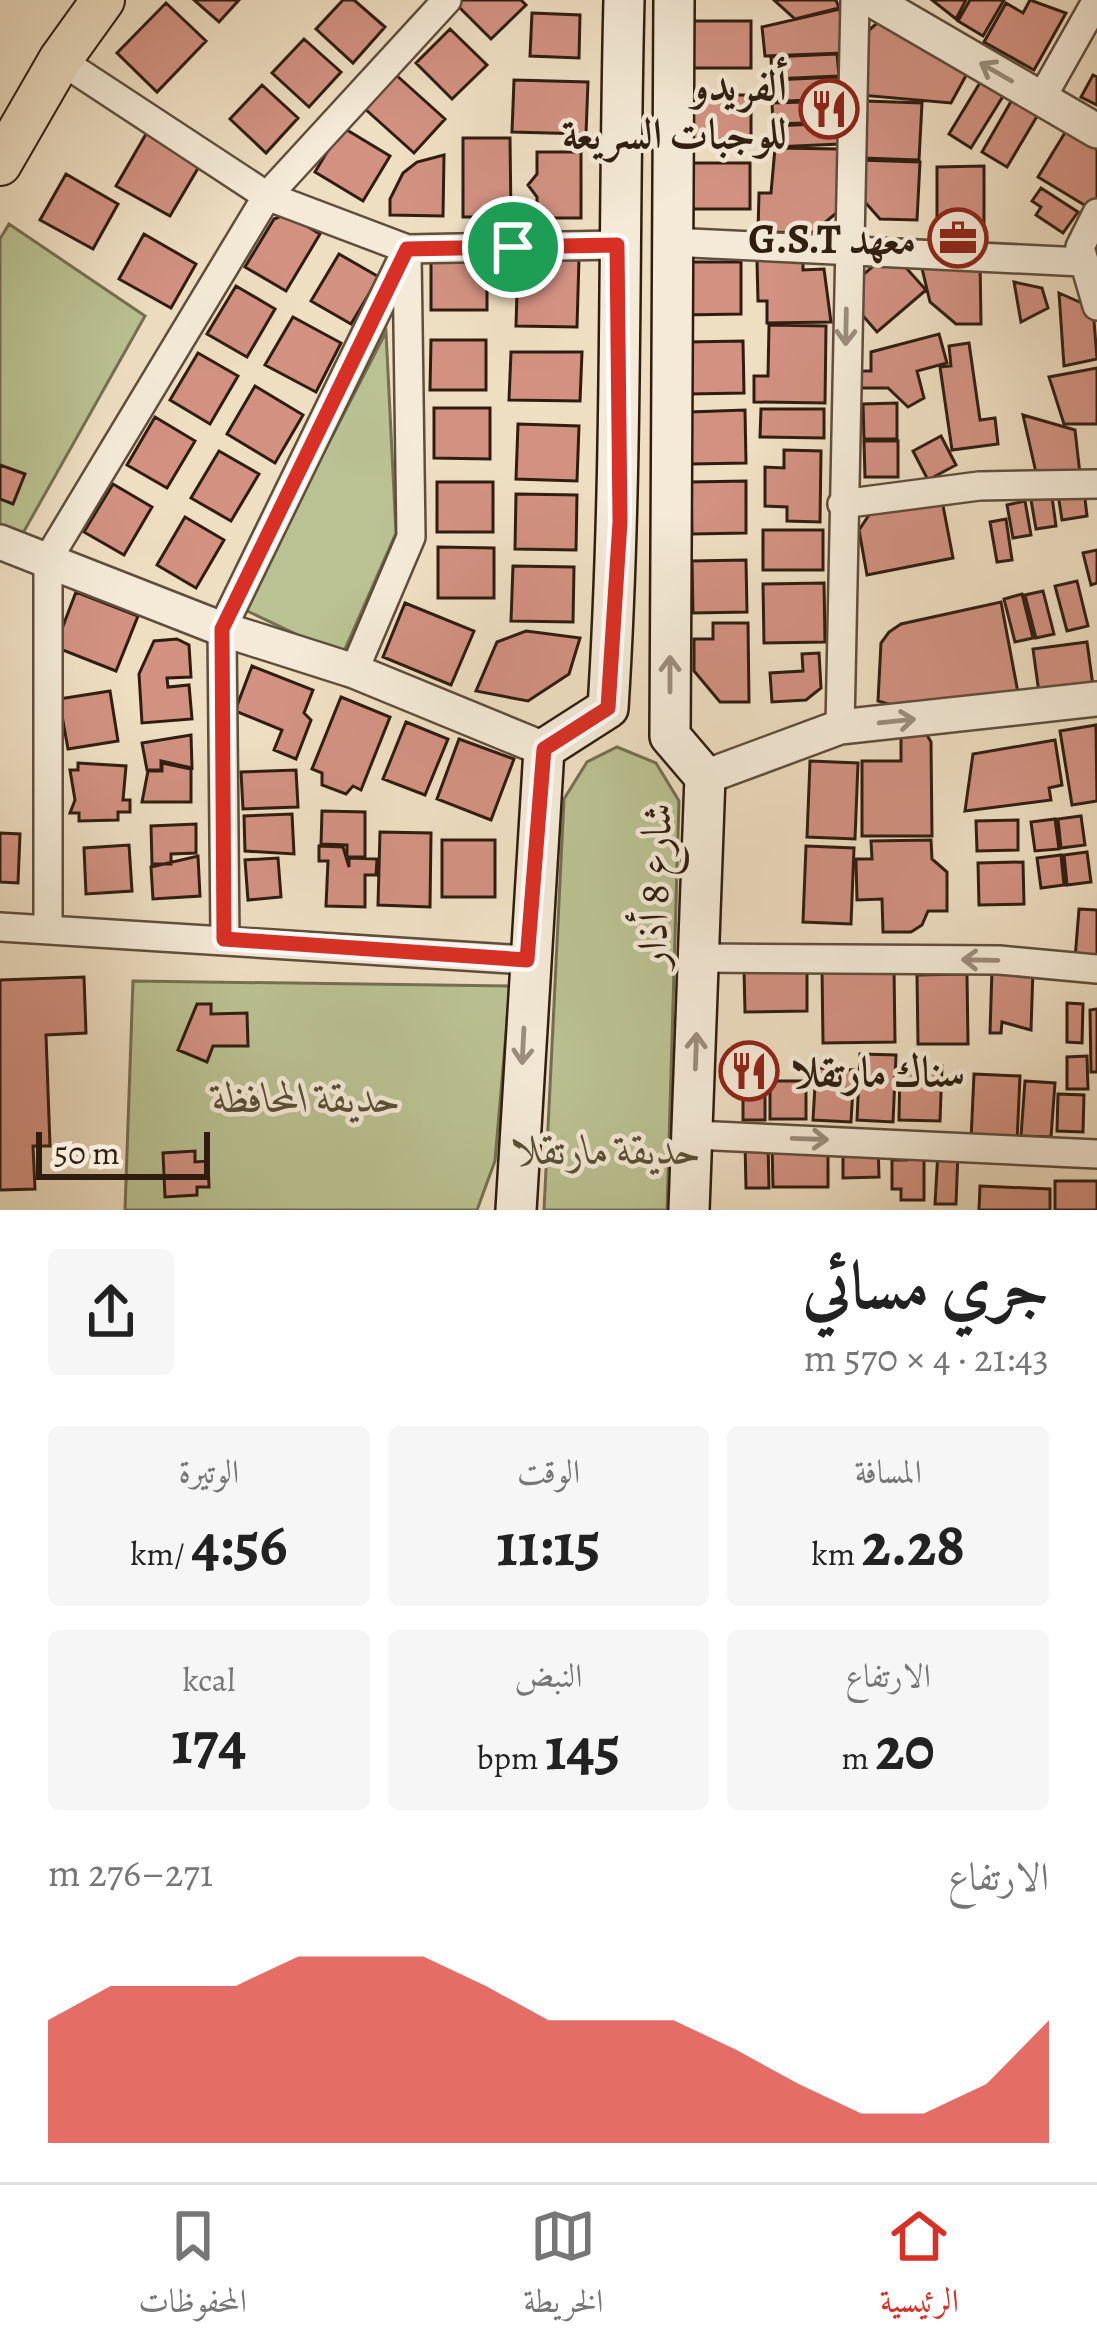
<!DOCTYPE html>
<html lang="ar">
<head>
<meta charset="utf-8">
<style>
	:root { --surface:#fff; --page:#f6f6f6; --text:#222; --muted:#767676; --line:#e0e0e0; --accent:#d93025 }
	body { margin:0; font-family:Alegreya,Amiri,serif; background:var(--page); color:var(--text); direction:rtl; height:100vh; display:flex; flex-direction:column; font-size:45px; white-space:nowrap }
	* { box-sizing:border-box; margin:0 }
	p { font-size:39px; color:var(--muted) }
	.icon { flex:none; width:66px; height:66px; fill:none; stroke:currentColor; stroke-width:2; stroke-linecap:round; stroke-linejoin:round }
	.map { position:relative; height:1210px; overflow:hidden; direction:ltr }
	.details { display:flex; flex-direction:column; background:var(--surface); flex:1 }
	.details>* { flex:none }
	.scale { position:absolute; left:36px; bottom:30px; width:174px; box-sizing:border-box; padding-left:12px; border:6px solid #2f1e10; border-top:0; font-size:33px; line-height:42px; white-space:nowrap; color:#2f1e10; -webkit-text-stroke:9px #f4ead7; paint-order:stroke }
	.pin { position:absolute; display:grid; place-items:center; width:102px; height:102px; color:#fff; margin:-51px; border:6px solid #fff; border-radius:50%; box-shadow:0 3px 12px #0007 }
	.round { display:grid; place-items:center; flex:none; width:126px; height:126px; border-radius:12px; background:var(--page) }
	.head { display:flex; align-items:center; justify-content:space-between; height:204px; padding:0 48px }
	h1 { font-size:66px; font-weight:600; line-height:90px }
	.metrics { display:grid; grid-template-columns:repeat(3,1fr); gap:18px; height:204px; padding:12px 48px }
	.metrics div { display:grid; align-content:center; border-radius:12px; background:var(--page); text-align:center }
	.metrics b { font-size:60px; font-weight:600 }
	.metrics small { font-size:33px; font-weight:400 }
	.metrics p { font-size:33px }
	.chart { height:336px; padding:24px 48px }
	.chart p { display:flex; justify-content:space-between }
	.chart svg { width:100%; height:216px; margin-top:12px; fill:var(--accent); opacity:.7 }
	.menu { display:flex; justify-content:space-around; align-items:center; height:168px; border-top:3px solid var(--line); background:var(--surface); font-size:33px; color:var(--muted) }
	.menu a { display:grid; justify-items:center; gap:6px }
	.menu .active { color:var(--accent) }
	.map>svg:first-child { display:block }
</style>
</head>
<body>
<div class="map">
<svg width="1097" height="1210" viewBox="0 0 1097 1210">
	<rect width="100%" height="100%" fill="#eedec2"/>
	<filter id="stains"><feTurbulence type="fractalNoise" baseFrequency=".00167" numOctaves="4"/><feColorMatrix values="0 0 0 0 .2 0 0 0 0 .09 0 0 0 0 .02 0 0 0 .5 -.17"/></filter>
	<radialGradient id="worn" r=".72"><stop offset=".6" stop-color="#630" stop-opacity="0"/><stop offset="1" stop-color="#630" stop-opacity=".3"/></radialGradient>
	<path fill="#bac192" stroke="#747051" stroke-width="3" d="M9,224l136,92 -122,217 -23,-7v-287z
		M386,332l10,201 -54,123 -99,-47z
		M617,747l39,16 23,38 -12,409h-123l20,-411 23,-37z
		M133,981l377,5 -15,175 -18,49h-352z"/>
	<path fill="#d29181" stroke="#2f1e10" stroke-width="3" d="M194,0h45l-20,22z
		M343,0h11l31,27 -32,36 -37,-34z
		M458,0h63l5,5 -35,34 -36,-36z
		M774,0h62l3,8 -44,11z
		M932,0h34l-10,19z
		M970,0h34l-21,36 -25,-15z
		M1030,0l36,13 -32,57 -50,-28 22,-39 17,10z
		M166,3l40,38 -49,51 -40,-39z
		M840,9l3,44 -78,3 -3,-29z
		M532,13l48,2 -1,43 -49,-2z
		M882,19l92,42 -23,42 -91,-8 4,-52 5,-13z
		M692,21h59v47h-59z
		M450,29l37,36 -35,34 -36,-36z
		M304,39l37,33 -32,35 -37,-34z
		M837,54l2,22 -67,3 -1,-22z
		M987,71l23,14 -39,63 -22,-14z
		M395,74l50,45 -31,34 -50,-45z
		M1093,75l4,2v28l-16,-8z
		M839,77l1,21 -67,4 -1,-22z
		M514,80l74,2 -2,52 -74,-2z
		M262,85l36,33 -32,35 -36,-34z
		M692,95h59v46h-59z
		M1013,98l26,15 -32,54 -25,-15z
		M839,101l1,21 -67,2 -1,-21z
		M865,101l57,2 -3,57 -56,-2z
		M839,123l1,21 -66,3 -1,-21z
		M150,127l54,31 -34,58 -54,-30z
		M342,127l48,29 -27,45 -48,-29z
		M1066,131l31,18v50l-6,10 -53,-32z
		M463,138h47l1,79h-48z
		M775,148l65,1 -1,62 -27,22 -54,-1 1,-39h12z
		M537,152h44v66h-44v-21l-9,-12 9,-11z
		M444,155l-1,61 -53,-1v-16l13,-26 14,-11z
		M858,160l62,2 -3,58 -37,-1 -24,-27z
		M691,163h59v46h-59z
		M984,166v71h-47v-70z
		M66,174l52,30 -25,45 -53,-29z
		M1041,188l37,24 -15,21 -27,-18 5,-8 -9,-6z
		M286,214l34,20 -34,57 -41,-24 29,-48z
		M144,234l52,30 -25,44 -52,-29z
		M891,251l35,39 -49,42 -20,-23 1,-30z
		M339,254l40,23 -28,47 -40,-23z
		M518,258l61,1 -2,68 -61,-1z
		M431,259l56,1v50h-56z
		M803,259v11l21,-1 7,53 -64,1v-22h-9l-1,-41z
		M920,260h60l1,64h-25l-26,-22z
		M682,262h59v52l-59,1z
		M1014,282l28,6 6,20 -27,14z
		M236,286l39,23 -28,48 -40,-23z
		M1059,293l34,15 4,51 -33,7z
		M293,317l48,26 -25,49 -51,-27z
		M769,325l57,1 -1,77 -71,-1v-26h14z
		M939,334l8,29 -30,8 7,27 -16,9 -20,-19h-30v-17h13v-19z
		M431,340h55v50h-56z
		M743,341l1,52 -55,1 -1,-52z
		M969,343l11,77 15,-2 3,26 -46,6 -12,-83 11,-1 -2,-20z
		M511,352h71l-2,49 -71,-1z
		M198,353l40,23 -28,48 -40,-24z
		M1097,368v56h-33l-15,-47z
		M255,386l48,29 -28,48 -48,-29z
		M897,403v36h-33l-1,-35z
		M434,408h56v51l-56,-1z
		M761,409h63v29l-64,-1z
		M745,410l1,53 -55,1 -1,-52z
		M1023,415l52,15 5,44 -43,3z
		M155,417l40,24 -28,47 -40,-23z
		M518,424l61,2 -2,55 -61,-2z
		M941,436l15,29 -28,15 -15,-29z
		M864,441h34v36h-33z
		M784,450l37,1 -1,71 -33,-1v-14l-22,-1v-39l19,1z
		M219,451l40,23 -28,47 -40,-23z
		M0,465l25,9 -12,30 -13,-5z
		M746,481v52l-54,1 -1,-52z
		M437,482h56v50h-56z
		M113,484l39,23 -28,48 -40,-23z
		M1084,490l3,26 -25,4 -4,-26z
		M516,494l61,1 -1,55 -61,-1z
		M941,495l12,63 -86,17 -8,-45 14,-21z
		M1052,497l4,29 -20,3 -5,-29z
		M1025,501l6,34 -18,3 -6,-33z
		M185,517l39,23 -28,48 -39,-23z
		M1006,519l6,41 -15,2 -7,-40z
		M763,530h60v40h-60z
		M438,547l56,1v50h-56z
		M1097,550v33l-6,2 -8,-32z
		M746,560l1,52 -54,1 -1,-52z
		M513,566l61,1 -1,55 -62,-1z
		M1077,581l11,45 -21,5 -12,-45z
		M824,583l1,59 -61,1 -1,-59z
		M1043,591l11,43 -18,4 -11,-43z
		M76,592l62,24 -22,55 -61,-24z
		M1022,594l11,44 -18,4 -11,-43z
		M1001,602l18,96 -107,13 -34,-10 3,-58 8,-11 12,-8z
		M405,603l69,28 -23,54 -68,-28z
		M713,623h35l1,79h-29l-26,-31v-32h19z
		M526,631l54,7 -11,36 -41,27 -52,-10 21,-49z
		M177,639l12,6 2,32 -24,1 1,9 21,-2 3,34 -50,4 -3,-49 15,-33z
		M1087,642l6,44 -54,7 -6,-44z
		M819,653l2,35 -15,12 -34,2 -2,-29 33,-2 -1,-17z
		M252,666l61,24 -9,23 7,7 -15,39 -22,-9 8,-20 -47,-19z
		M110,691l8,50 -50,8 -9,-50z
		M341,697l49,20 -29,73 -8,-4 -7,8 -24,-9v-12l-10,-4z
		M406,722l42,17 -23,56 -42,-16z
		M1096,725l1,76 -25,4 -12,-74z
		M191,735l1,33 -31,-7v9h-14l-5,-27z
		M901,735h26l4,7 1,94h-70v-75h39z
		M459,739l55,20 -23,61 -54,-21z
		M1055,740l7,45 -13,3 2,12 -86,11 8,-57z
		M810,761l48,2 -3,76 -48,-2z
		M78,763l48,3 -3,34h7v12h-12v8l-39,1v-8h-9l5,-13 -5,-30h8z
		M162,763l29,6v33h-49l6,-31h14z
		M296,770l2,37 -55,2 -2,-37z
		M322,811l43,1v45h-18v-12l-26,-1z
		M292,814l2,40 -49,-3 -1,-35z
		M1081,816l4,29 -24,3 -3,-29z
		M1055,819l4,30 -24,2 -4,-29z
		M1018,820v30l-41,1 -1,-30z
		M196,824v29l-25,1v10h-19l-1,-38z
		M380,832l51,1 -1,74 -52,-2z
		M0,833l20,1 -2,49 -18,-1z
		M442,840h53v57h-53z
		M931,840l1,19 15,13v39h-19l-6,14 -11,7h-28l-1,-33 -25,1 -1,-41h16l-1,-18z
		M129,845l3,46 -46,3 -2,-46z
		M319,846l24,1 6,20v-9l28,1 -1,16h-11v32l-39,-1 2,-45h-9z
		M806,846l48,2 -3,76 -48,-2z
		M1087,852l4,30 -24,3 -3,-30z
		M1061,855l3,30 -23,3 -4,-30z
		M198,856l2,40 -47,3 -2,-32z
		M278,858l3,39 -33,3 -3,-40z
		M1023,862l1,42 -45,1 -1,-42z
		M1079,909l18,1v50l-22,-1z
		M894,967l1,75 -72,1 -1,-75z
		M807,968v43l-62,1 -1,-43z
		M992,969l41,1 -2,60 -29,-8 -1,11h-11z
		M967,974l1,70h-50l-1,-69z
		M84,977l2,56 -40,2 4,111h-17l2,43 -35,1v-210z
		M1067,1003l16,1 -1,39 -15,-1z
		M197,1004h14v10l36,-1 1,33h-35l-6,16 -29,-12z
		M1097,1009v63h-6l-1,-62z
		M860,1054l36,1 -3,67 -36,-2z
		M1087,1056l1,33h-21v-32z
		M900,1065l42,1 -2,55 -41,-1z
		M816,1068l38,2 -3,52 -38,-2z
		M974,1074l46,2 -3,66 -46,-2z
		M770,1081h36v38h-36z
		M1025,1081l30,2 -4,54 -30,-1z
		M743,1082l22,1v37h-22z
		M1058,1094l26,1 -1,37 -26,-1z
		M745,1142h23l1,46h-23z
		M772,1143h56v44h-55z
		M843,1143h35l1,34 -36,1z
		M906,1146h18v54h-23v-11h-9v-29h14z
		M195,1151v11l13,-1 1,26h-12v8l-32,2 -2,-44z
		M938,1151l20,1 -2,52h-21z
		M1055,1181h42v29h-42z
		M980,1186l70,3v21h-71z"/>
	<g fill="none" stroke-linecap="round" stroke-linejoin="round">
		<g stroke="#5f4e3c" stroke-width="32">
			<path id="minor" d="M60,60l207,136 140,53 210,-4
				M1041,99l56,-99
				M1097,213l-17,34 17,59
				M670,242l412,20
				M842,504l137,-18 118,-2
				M354,671l57,-134 -4,-282
				M840,727l15,-727
				M0,927l527,33
				M48,929v-370l219,-363 180,-196
				M225,939l-3,-310 185,-380
				M699,958l300,2 98,9
				M693,1135l404,19"/>
		</g>
		<g stroke="#5f4e3c" stroke-width="38">
			<path id="tertiary" d="M872,0l225,131
				M0,542l222,87 132,42 190,78
				M705,777l135,-50 257,-28"/>
		</g>
		<g stroke="#2f1e10" stroke-width="44">
			<path id="secondary" d="M674,0l-4,736 35,41 -16,433
				M516,1210l28,-461 64,-41c15,-236 10,-472 16,-708"/>
		</g>
		<g stroke="#2f1e10" stroke-width="46">
			<path id="primary" d="M0,164l60,-104 43,-60"/>
		</g>
		<use href="#minor" stroke="#f4ead7" stroke-width="27"/>
		<use href="#tertiary" stroke="#f4ead7" stroke-width="33"/>
		<use href="#secondary" stroke="#f4ead7" stroke-width="39"/>
		<use href="#primary" stroke="#eedec2" stroke-width="42"/>
	</g>
	<defs><path id="oneway-shaft" d="M-6 0H5M1.5-3L5.5 0L1.5 3" fill="none" stroke-width="1.6" stroke-linecap="round" stroke-linejoin="round" transform="scale(3)"/></defs>
	<g stroke="#9b8e7d">
		<use href="#oneway-shaft" transform="translate(996 72) rotate(-150)"/>
		<use href="#oneway-shaft" transform="translate(846 327) rotate(91)"/>
		<use href="#oneway-shaft" transform="translate(670 674) rotate(-90)"/>
		<use href="#oneway-shaft" transform="translate(897 721) rotate(-6)"/>
		<use href="#oneway-shaft" transform="translate(980 960) rotate(-179)"/>
		<use href="#oneway-shaft" transform="translate(523 1046) rotate(93)"/>
		<use href="#oneway-shaft" transform="translate(696 1051) rotate(-88)"/>
		<use href="#oneway-shaft" transform="translate(810 1139) rotate(2)"/>
	</g>
	<g fill="none" stroke-linecap="round" stroke-linejoin="round">
		<g stroke="#fff" stroke-width="24">
			<path id="route" d="M617,245l3,277 -12,186 -64,41 -17,211 -303,-21 -2,-310 185,-380z"/>
		</g>
		<use href="#route" stroke="#d93025" stroke-width="15"/>
	</g>
	<defs>
		<g id="restaurant-ring" transform="scale(3)"><circle r="9.5" fill="#f4ead7" stroke="#8f2418" stroke-width="1.5"/><path d="M-5-6h1v4h1v-4h1v4h1v-4h1v5L-1.5 .5V6h-2V.5L-5-1ZM5-6V6H3V1.5H1.5Q1.5-4 5-6Z" fill="#8f2418"/></g>
		<g id="office-ring" transform="scale(3)"><circle r="9.5" fill="#f4ead7" stroke="#8f2418" stroke-width="1.5"/><path d="M-6-3h4V-5.5h4V-3h4V5H-6ZM-1-4.5V-3h2v-1.5ZM-6 0V1H6V0Z" fill="#8f2418"/></g>
	</defs>
	<g fill-rule="evenodd">
		<use href="#restaurant-ring" x="829" y="109"/>
		<use href="#office-ring" x="958" y="238"/>
		<use href="#restaurant-ring" x="749" y="1071"/>
	</g>
	<g text-anchor="middle" dominant-baseline="central" stroke-width="9" stroke-linejoin="round" paint-order="stroke">
		<g font-size="42" font-weight="bold" fill="#2f1e10" stroke="#f4ead7" text-anchor="end">
			<text x="787" y="85">ألفريدو<tspan x="787" dy="48">للوجبات السريعة</tspan></text>
			<text x="916" y="238">G.S.T معهد</text>
			<text x="791" y="1071" text-anchor="start">سناك مارتقلا</text>
		</g>
		<g font-size="42" fill="#2f1e10" stroke="#f4ead7">
			<text transform="translate(654 885) rotate(-88)">شارع 8 أذار</text>
		</g>
		<g font-size="42" font-style="italic" fill="#594f37" stroke="#f4ead7">
			<text x="307" y="1097">حديقة المحافظة</text>
			<text x="608" y="1149">حديقة مارتقلا</text>
		</g>
	</g>
	<rect width="100%" height="100%" filter="url(#stains)"/>
	<rect width="100%" height="100%" fill="url(#worn)"/>
</svg>
<div class="scale">50 m</div>
<div class="pin" style="left:513px;top:247px;background:#1e9e55"><svg class="icon" aria-label="arrive" viewBox="0 0 24 24"><path d="M6 21V4h12l-3 4 3 4H6"/></svg></div>
</div>
<section class="details">
<div class="head"><div><h1>جري مسائي</h1><p>21:43 · 4 × 570 m</p></div><a class="round"><svg class="icon" aria-label="share" viewBox="0 0 24 24"><path d="M12 15V3M7 8l5-5 5 5M5 13v7h14v-7"/></svg></a></div>
<div class="metrics">
<div><p>المسافة</p><b>2.28<small> km</small></b></div>
<div><p>الوقت</p><b>11:15</b></div>
<div><p>الوتيرة</p><b>4:56<small> /km</small></b></div>
</div>
<div class="metrics">
<div><p>الارتفاع</p><b>20<small> m</small></b></div>
<div><p>النبض</p><b>145<small> bpm</small></b></div>
<div><p>kcal</p><b>174</b></div>
</div>
<div class="chart"><p><span>الارتفاع</span>271–276 m</p>
<svg viewBox="0 0 160 44" preserveAspectRatio="none"><path d="M0 44V19L10 12L20 12L30 12L40 6L50 6L60 6L70 12L80 19L90 19L100 19L110 25L120 32L130 38L140 38L150 32L160 19V44z"/></svg>
</div>
</section>
<nav class="menu">
<a class="active"><svg class="icon" aria-label="home" viewBox="0 0 24 24"><path d="M3 11l9-7 9 7M6 9v11h12V9"/></svg>الرئيسية</a>
<a><svg class="icon" aria-label="map" viewBox="0 0 24 24"><path d="M3 6l6-2 6 2 6-2v14l-6 2-6-2-6 2zM9 4v14M15 6v14"/></svg>الخريطة</a>
<a><svg class="icon" aria-label="saved" viewBox="0 0 24 24"><path d="M7 4h10v16l-5-4-5 4z"/></svg>المحفوظات</a>
</nav>
</body>
</html>
